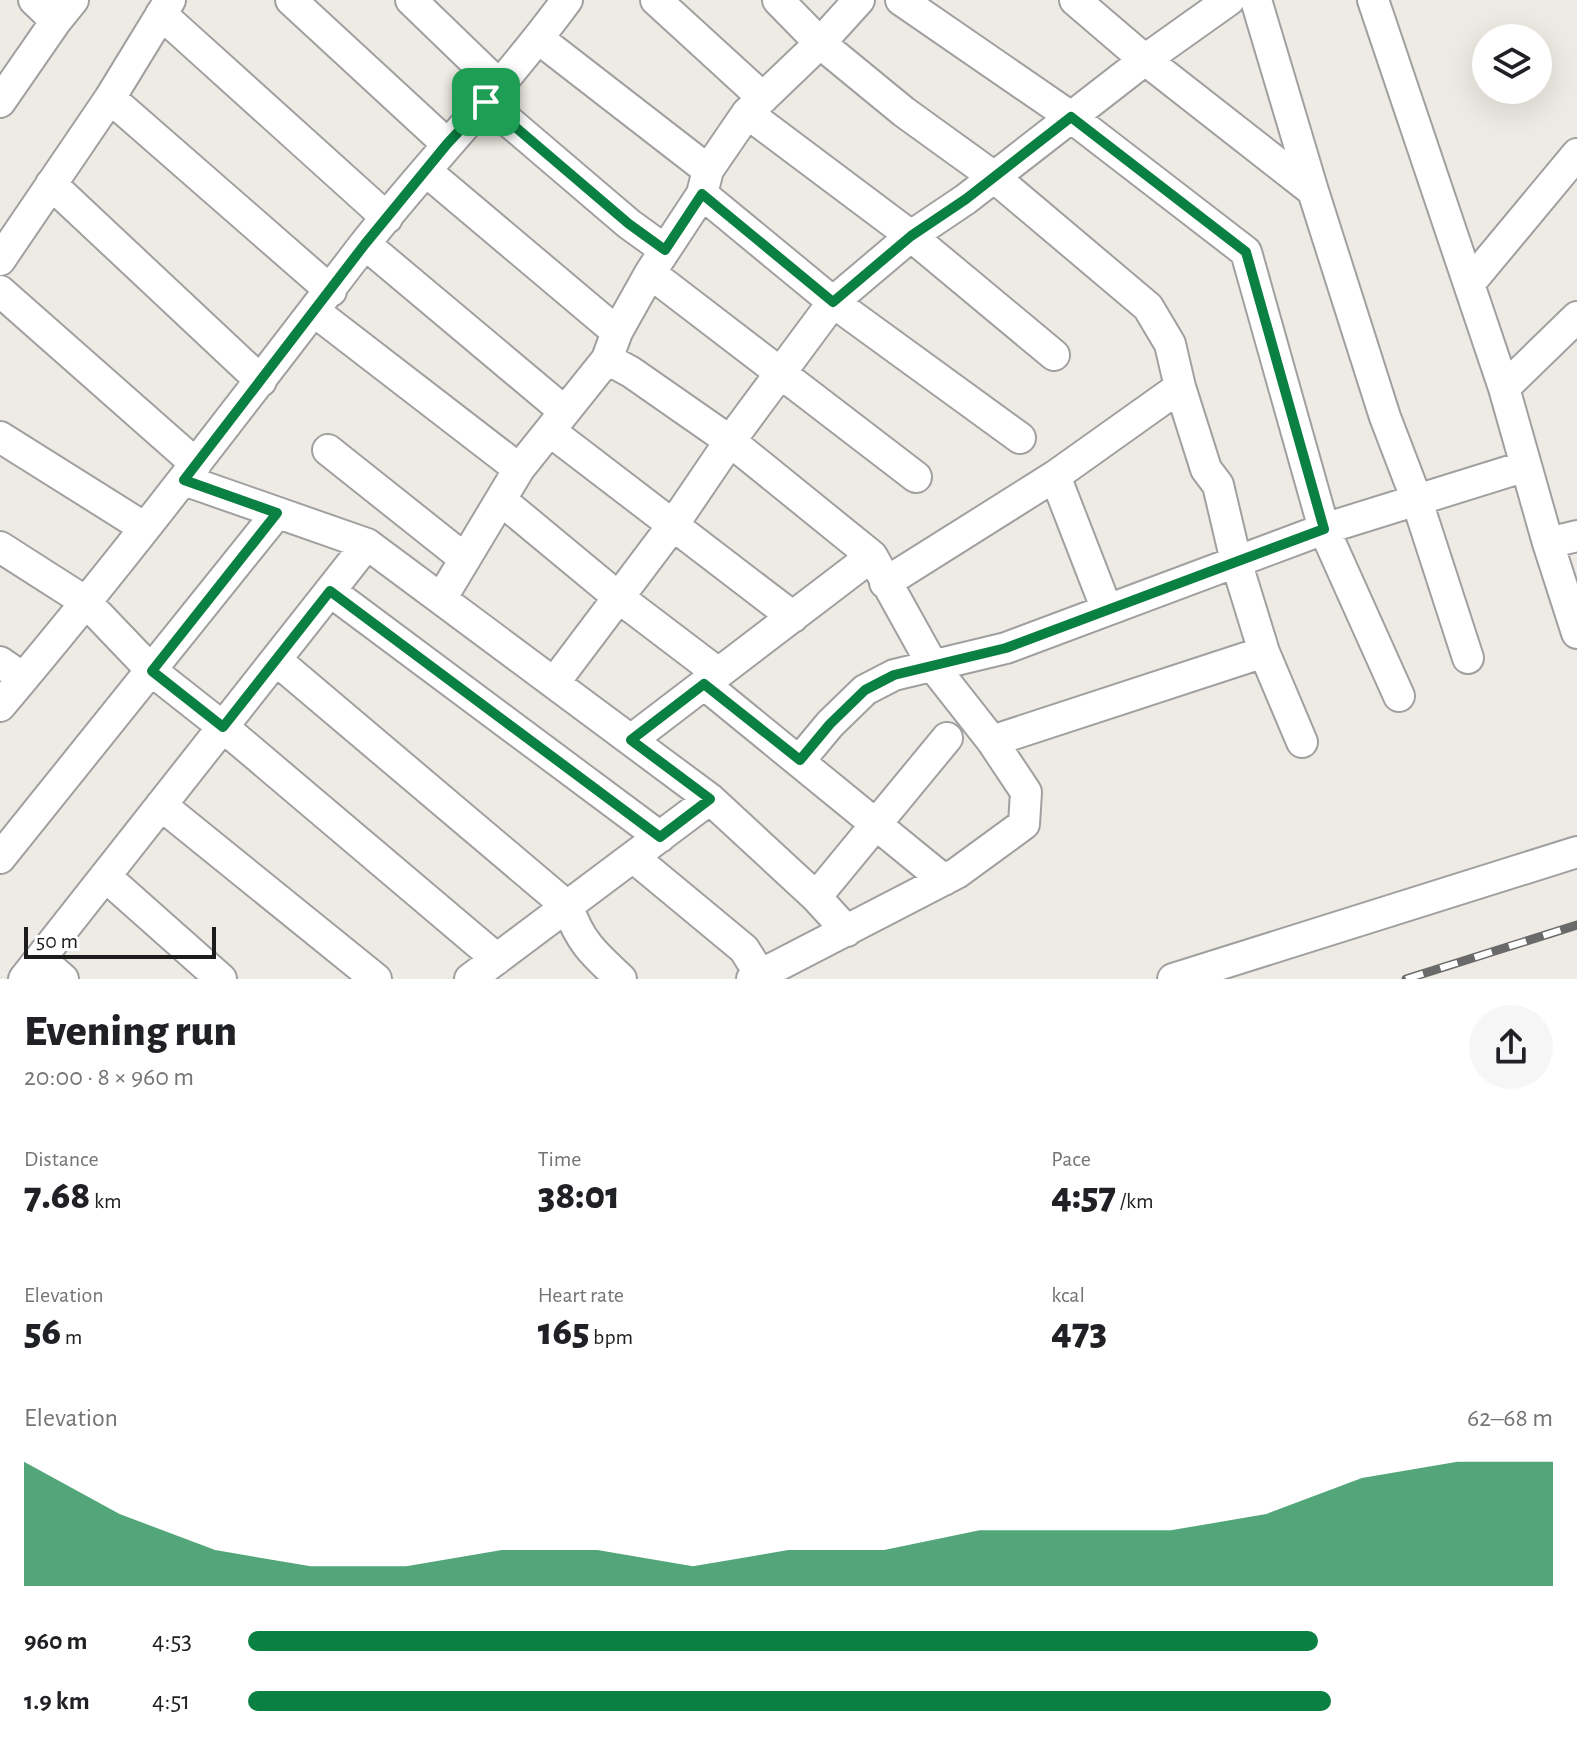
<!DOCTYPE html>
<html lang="en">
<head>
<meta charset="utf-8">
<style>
	:root { --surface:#fff; --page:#f6f6f6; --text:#202124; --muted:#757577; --accent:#0b8043 }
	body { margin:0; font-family:"Alegreya Sans",sans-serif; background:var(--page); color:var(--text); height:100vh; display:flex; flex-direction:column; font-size:30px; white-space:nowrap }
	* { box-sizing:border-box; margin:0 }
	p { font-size:26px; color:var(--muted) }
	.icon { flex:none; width:44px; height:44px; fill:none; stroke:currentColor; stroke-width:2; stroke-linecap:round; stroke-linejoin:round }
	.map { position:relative; height:979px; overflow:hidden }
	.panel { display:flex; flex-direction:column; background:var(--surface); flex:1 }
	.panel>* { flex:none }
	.buttons { position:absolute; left:1472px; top:24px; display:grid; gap:16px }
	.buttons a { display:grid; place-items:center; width:80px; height:80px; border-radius:50%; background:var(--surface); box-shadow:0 8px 32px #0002; font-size:40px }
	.scale { position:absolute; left:24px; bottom:20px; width:192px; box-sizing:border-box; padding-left:8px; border:4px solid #1c1c1c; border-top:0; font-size:22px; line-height:28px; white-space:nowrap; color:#1c1c1c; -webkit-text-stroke:6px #fff; paint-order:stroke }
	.pin { position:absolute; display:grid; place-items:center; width:68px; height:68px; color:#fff; margin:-34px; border-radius:16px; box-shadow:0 4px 12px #0006 }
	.round { display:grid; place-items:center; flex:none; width:84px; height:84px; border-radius:42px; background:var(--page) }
	.overview { display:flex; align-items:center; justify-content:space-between; height:136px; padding:0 24px }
	h1 { font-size:44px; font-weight:800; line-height:60px }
	.stats { display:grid; grid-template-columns:repeat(3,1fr); gap:12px; height:136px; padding:8px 24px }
	.stats div { display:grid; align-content:center }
	.stats b { font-size:40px; font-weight:800 }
	.stats small { font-size:22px; font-weight:400 }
	.stats p { font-size:22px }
	.chart { height:224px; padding:16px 24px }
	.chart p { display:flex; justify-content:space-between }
	.chart svg { width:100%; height:144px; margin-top:8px; fill:var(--accent); opacity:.7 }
	ul { padding:0 24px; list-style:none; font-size:26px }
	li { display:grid; grid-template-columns:128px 96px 1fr; align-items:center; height:60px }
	li i { height:20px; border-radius:10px; background:var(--accent) }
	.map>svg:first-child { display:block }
</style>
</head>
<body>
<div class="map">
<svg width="1577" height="979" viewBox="0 0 1577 979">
	<rect width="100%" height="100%" fill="#edebe3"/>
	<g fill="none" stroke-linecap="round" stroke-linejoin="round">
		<g stroke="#a0a0a0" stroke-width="34">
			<path id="minor" d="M34,0l22,21
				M291,0l156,144
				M411,0l87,84
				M656,0l107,98
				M778,0l42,43 84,69 90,65 154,130 22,37 10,43 26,82 12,16 18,76 28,91 38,90
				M901,0l170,117 175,135 78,277 75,167
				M1075,0l63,54 175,137 72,226 31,81 52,160
				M1256,0l57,191
				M1373,0l131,388 44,155 29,90
				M161,14l226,204
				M539,39l169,131
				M110,98l221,193
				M0,102l56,-81 17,-21
				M486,102l143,122 36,26
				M747,113l164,123 143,119
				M426,171l191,161
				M51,184l210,197
				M702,194l131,108 187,136
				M365,244l199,167
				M0,260l110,-162 60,-98
				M650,273l266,204
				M1469,284l108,-130
				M0,291l196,173
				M314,311l205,158
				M607,359l24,13 99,69 142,115 61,110 59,75 34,51 -2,32 -67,49 -205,106
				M1504,388l73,-71
				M550,431l243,186
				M0,437l145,91
				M328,450l137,109
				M1055,476l52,134
				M184,480l183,64
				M501,500l117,97 100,76
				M1548,543l29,-7
				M0,547l86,55 66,69 71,56 274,232
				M885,583l170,-107 125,-89
				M330,591l330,246
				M441,599l78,-130 88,-110 10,-27 33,-59 52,-79 6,-24 39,-57 73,-70 39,-43
				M276,660l292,247c12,35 26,47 53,72
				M0,662l23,16
				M554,683l119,-158 57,-84 103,-139 78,-66 55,-37 180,-140 83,-59
				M704,684l240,196
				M0,706c126,-149 244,-305 363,-460 66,-84 141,-160 204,-246
				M631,740l241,-184
				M992,741l272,-89
				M800,760l30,-36 35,-34 29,-15 112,-27 318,-119 202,-63
				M161,805l215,174
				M633,857l111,92 17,27
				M0,858l277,-345
				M105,876l116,103
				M816,897l131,-159
				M40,959l23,20
				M24,979l343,-435 343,255 106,98 31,34
				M470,979l240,-180
				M1173,979l404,-127"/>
		</g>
		<use href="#minor" stroke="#fff" stroke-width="30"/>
		<g stroke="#6a6a6a" stroke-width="9">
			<path id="rail" d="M1406,979l171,-54"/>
		</g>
		<use href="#rail" stroke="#fff" stroke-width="6" stroke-dasharray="18" stroke-linecap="butt"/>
	</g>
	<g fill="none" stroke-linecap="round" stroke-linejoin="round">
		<g stroke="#fff" stroke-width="16">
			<path id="route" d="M486,102l143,122 36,26 37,-56 131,108 78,-66 55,-37 105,-82 175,135 78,277 -318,119 -112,27 -29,15 -35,34 -30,36 -96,-76 -73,56 79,59 -50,38 -330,-246 -107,136 -71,-56 125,-158 -93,-33 181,-236 82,-100z"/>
		</g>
		<use href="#route" stroke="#0b8043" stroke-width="10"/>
	</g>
</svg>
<div class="buttons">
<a><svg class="icon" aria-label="layers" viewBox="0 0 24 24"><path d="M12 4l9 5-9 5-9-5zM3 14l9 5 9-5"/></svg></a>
</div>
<div class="scale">50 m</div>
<div class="pin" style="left:486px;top:102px;background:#1e9e55"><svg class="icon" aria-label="arrive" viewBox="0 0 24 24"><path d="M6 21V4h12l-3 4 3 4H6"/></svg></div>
</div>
<section class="panel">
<div class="overview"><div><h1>Evening run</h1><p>20:00 · 8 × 960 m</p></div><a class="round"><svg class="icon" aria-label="share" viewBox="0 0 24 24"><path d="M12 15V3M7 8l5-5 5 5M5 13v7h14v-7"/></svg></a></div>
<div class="stats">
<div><p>Distance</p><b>7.68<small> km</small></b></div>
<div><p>Time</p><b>38:01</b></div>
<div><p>Pace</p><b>4:57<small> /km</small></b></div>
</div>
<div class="stats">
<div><p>Elevation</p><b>56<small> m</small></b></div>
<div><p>Heart rate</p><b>165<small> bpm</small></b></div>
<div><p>kcal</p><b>473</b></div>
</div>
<div class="chart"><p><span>Elevation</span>62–68 m</p>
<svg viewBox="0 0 160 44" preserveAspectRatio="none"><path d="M0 44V6L10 22L20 33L30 38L40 38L50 33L60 33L70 38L80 33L90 33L100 27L110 27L120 27L130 22L140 11L150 6L160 6V44z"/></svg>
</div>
<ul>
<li><b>960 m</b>4:53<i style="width:82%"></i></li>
<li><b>1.9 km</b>4:51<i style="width:83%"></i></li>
</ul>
</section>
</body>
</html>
